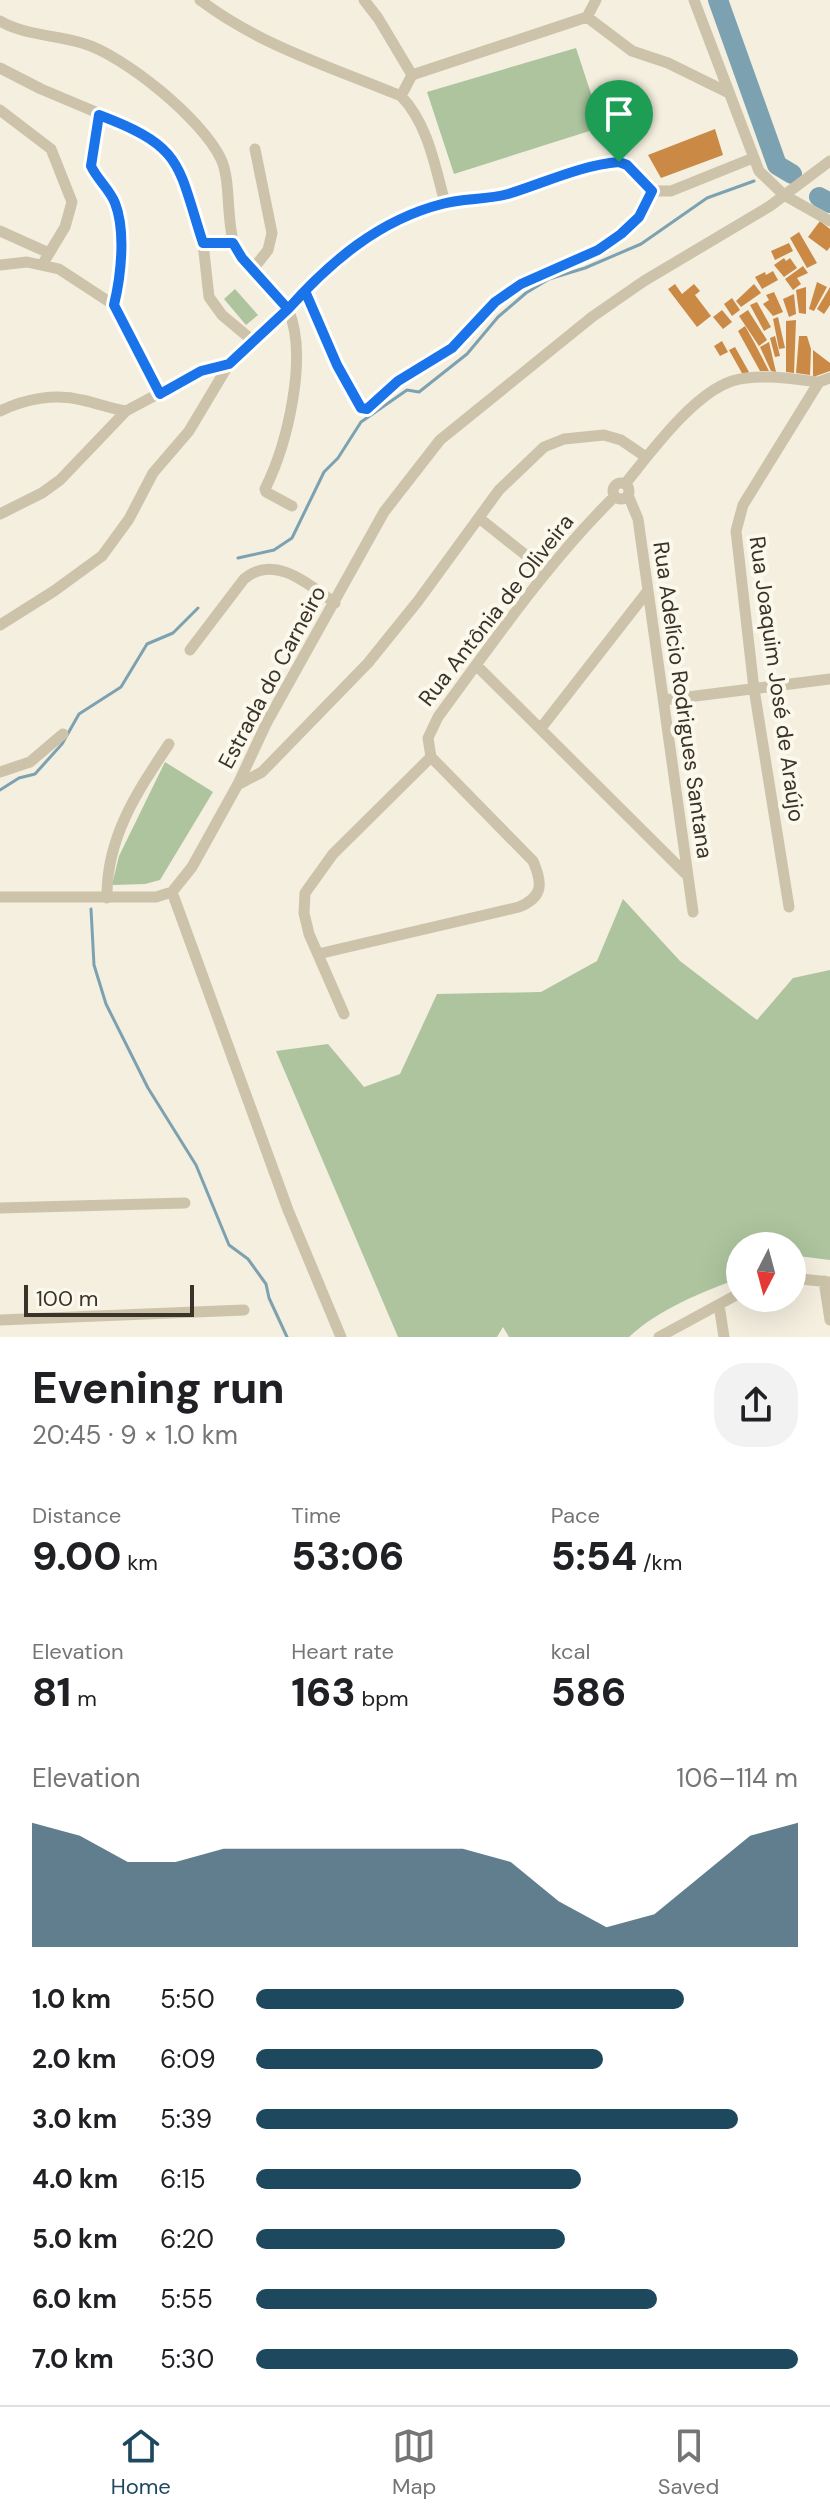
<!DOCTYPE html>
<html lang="en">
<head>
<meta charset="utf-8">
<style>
	:root { --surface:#fff; --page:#f2f2f2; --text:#202124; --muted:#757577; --line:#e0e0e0; --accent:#1d485e }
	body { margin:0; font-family:"DM Sans",sans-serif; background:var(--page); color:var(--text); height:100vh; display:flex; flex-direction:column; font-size:30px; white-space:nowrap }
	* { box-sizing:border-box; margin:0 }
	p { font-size:26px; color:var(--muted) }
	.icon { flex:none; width:44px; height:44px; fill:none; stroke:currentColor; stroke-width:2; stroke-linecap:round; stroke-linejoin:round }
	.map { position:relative; height:1337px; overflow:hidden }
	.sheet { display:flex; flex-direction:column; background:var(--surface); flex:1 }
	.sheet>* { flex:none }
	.needle { width:52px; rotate:186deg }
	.buttons { position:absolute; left:726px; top:1232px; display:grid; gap:16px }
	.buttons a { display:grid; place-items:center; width:80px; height:80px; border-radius:50%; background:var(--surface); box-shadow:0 8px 32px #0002; font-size:40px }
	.scale { position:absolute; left:24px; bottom:20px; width:170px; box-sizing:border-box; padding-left:8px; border:4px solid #3a332a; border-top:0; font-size:22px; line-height:28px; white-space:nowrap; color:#3a332a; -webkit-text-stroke:6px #fbf8ec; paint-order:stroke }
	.pin { position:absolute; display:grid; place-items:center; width:68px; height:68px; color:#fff; margin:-82px -34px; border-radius:50% 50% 50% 0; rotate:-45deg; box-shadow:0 0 8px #0007 }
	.pin .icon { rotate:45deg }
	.round { display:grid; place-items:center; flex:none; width:84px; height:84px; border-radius:32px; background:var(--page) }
	.headline { display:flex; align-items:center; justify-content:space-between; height:136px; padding:0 32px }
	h1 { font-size:44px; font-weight:800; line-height:60px }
	.stats { display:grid; grid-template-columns:repeat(3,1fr); gap:12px; height:136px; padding:8px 32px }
	.stats div { display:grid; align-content:center }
	.stats b { font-size:40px; font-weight:800 }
	.stats small { font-size:22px; font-weight:400 }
	.stats p { font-size:22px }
	.chart { height:224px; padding:16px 32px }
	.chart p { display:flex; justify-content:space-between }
	.chart svg { width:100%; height:144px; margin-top:8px; fill:var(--accent); opacity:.7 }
	ul { padding:0 32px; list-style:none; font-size:26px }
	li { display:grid; grid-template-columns:128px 96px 1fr; align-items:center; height:60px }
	li i { height:20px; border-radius:10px; background:var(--accent) }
	.menu { display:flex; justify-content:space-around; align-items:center; height:112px; border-top:2px solid var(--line); background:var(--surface); font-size:22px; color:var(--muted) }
	.menu a { display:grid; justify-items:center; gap:4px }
	.menu .selected { color:var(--accent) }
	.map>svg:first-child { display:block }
</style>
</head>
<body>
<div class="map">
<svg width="830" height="1337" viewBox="0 0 830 1337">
	<rect width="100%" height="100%" fill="#f4efdf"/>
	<path fill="#adc49e" d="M576,48l26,79 -148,47 -27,-82z
		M235,289l23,26 -12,10 -22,-26z
		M165,762l48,30 -53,88 -15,4 -33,1 7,-29z
		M623,899l57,62 77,59 36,-42 37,-8v290l-32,-4 -6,2v-12h-52v32c-38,14 -81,31 -111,59h-120l-6,-10 -6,10h-99l-122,-286 52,-7 36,43 36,-13 37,-80 104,-2 56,-31z"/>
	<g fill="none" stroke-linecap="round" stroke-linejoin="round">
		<path stroke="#7ca2b2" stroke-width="3" d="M238,558l36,-8 18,-12 32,-66 14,-14 23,-36 46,-32 12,2 48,-38 31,-37 28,-24 23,-14 36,-11 56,-24 66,-46 47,-17
			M0,790l19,-12 16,-4 27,-30 17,-30 42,-27 26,-43 26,-11 25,-25
			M91,909l3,56 12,39 42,84 48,77 33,80 19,14 18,25 3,14 18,39"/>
		<path stroke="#7ca2b2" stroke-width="20" d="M718,0l59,165 15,9
			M819,197l11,6"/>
	</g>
	<path fill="#cb8946" d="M715,129l8,26 -62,23 -13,-23z
		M820,221l10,8v18l-3,4 -19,-14z
		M799,232l18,31 -10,5 -17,-30z
		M789,243l4,8 -18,9 -4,-9z
		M784,258l2,3 4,-3 7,10 -13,9 -10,-12z
		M803,266l5,7 -11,5 4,6 -8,6 -8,-11z
		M773,271l5,9 -16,9 -7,-12 10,-5 1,3z
		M817,282l10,5 -13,24 -5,-2z
		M675,284l7,10 12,-10 6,7 -5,4 16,21 -14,11 -29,-38z
		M754,284l7,9 -20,14 -5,-6z
		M806,287v27l-7,-1 -3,-23z
		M830,287v18l-6,9 -7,-5z
		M774,292l9,20 -10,4 -10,-12 6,-4 -3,-5z
		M794,294l2,20 -7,3 -6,-18z
		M732,298l8,12 -8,6 -8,-12z
		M757,302l14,25 -7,4 -14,-26z
		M722,310l10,12 -9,7 -10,-12z
		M748,310l19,30 -8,6 -20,-30z
		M778,317l7,31 -6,1 -6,-30z
		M796,320l-2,53 -8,-1v-51z
		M745,326l9,16 15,29h-9l-22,-40z
		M775,336l5,20 -5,1 -5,-19z
		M799,336h8l4,13 -1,26 -14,-2z
		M722,341l6,11 -8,4 -6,-10z
		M769,342l7,30 -5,-1 -11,-24z
		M735,347l14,25 -6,3 -14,-25z
		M813,350l17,13v8l-17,6z"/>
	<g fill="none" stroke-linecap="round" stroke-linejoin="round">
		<path stroke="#cdc3aa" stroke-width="11" d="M200,0c59,45 133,68 201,96 27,28 34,70 44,107
			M364,0l14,18 34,57
			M694,0l65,171 25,24 46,26
			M587,17l45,34 36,12 61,30
			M587,17l9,-17
			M0,21c23,14 56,14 82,22 42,12 120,76 139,116 10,21 5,60 13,85 5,17 41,50 54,65 21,47 -1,136 -23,180l1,3 26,14
			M0,68l41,21 95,40 28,18 13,16 26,80 6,54 13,18 31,26
			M401,96l11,-21 175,-58
			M0,110l51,39 21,53 -7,25 -23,38
			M99,115l-8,51c6,13 19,24 24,37 11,29 6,73 -1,102
			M0,231l49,22
			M203,243h30
			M0,265l27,-3 32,7 55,36 46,89
			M253,269l15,-19 4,-17 -17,-84
			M305,291l32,74 24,43 6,1 31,-28 54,-33 31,-35 23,-19 26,-16 66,-28 23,-16 18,-17 13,-26
			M0,411c25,-12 55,-18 82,-11 15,3 29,9 44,11
			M613 491a8 8 0 1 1 16 0a8 8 0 1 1-16 0Z
			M625,484c26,-32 68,-90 107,-103 26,-8 60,-2 87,1l11,-4
			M628,495l10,24 55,393
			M0,514l42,-21 18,-13 66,-69 75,-40 28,-7
			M479,518l68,54
			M0,625l54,-34 48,-35 27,-37 24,-46 36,-42 40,-67 138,-129 27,-14 51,-18 59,-8 103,-32c22,-2 31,12 45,28h19l82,-33
			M190,650l54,-71c31,-26 65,6 91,24
			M476,665l210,209
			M664,700l166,-21
			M541,728l106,-136
			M0,772l30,-10 33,-28
			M239,784l23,-12 106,-109 50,-62 81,-111 45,-43 20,-8 40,-4 17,5 25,17
			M172,892l116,318 53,127
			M0,897h156l16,-5 20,-25 46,-83 29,-62 117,-210 56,-72 152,-123 52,-36 126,-75 60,-45
			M107,898c-1,-60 30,-106 62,-154
			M789,907l-35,-218 -18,-158 7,-26 76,-123
			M318,954l201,-47c24,-10 24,-23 14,-46l-102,-104 -3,-19 10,-21c56,-76 110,-155 177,-221
			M344,1014l-35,-80 -5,-21 1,-20 28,-39 98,-97
			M0,1208l185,-5
			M792,1278l37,4
			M824,1281l6,39
			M719,1305l5,32
			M0,1320l244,-10
			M659,1337l81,-44"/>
	</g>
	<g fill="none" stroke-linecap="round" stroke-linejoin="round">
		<g stroke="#fff" stroke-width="16">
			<path id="route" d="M619,162c-38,3 -75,21 -111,32 -22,6 -45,4 -66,10 -63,16 -112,58 -154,105l-46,-51 -9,-15h-30c-26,-80 -19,-96 -104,-128l-8,51c6,13 19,24 24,37 11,28 6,73 -1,102l46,89 41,-23 28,-7 59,-55 17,-18 32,74 24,43 6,1 31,-28 54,-33 43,-46 26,-18 77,-34 23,-16 18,-17 13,-26 -25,-26 -8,-3"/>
		</g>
		<use href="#route" stroke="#1a73e8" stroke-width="10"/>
	</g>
	<g text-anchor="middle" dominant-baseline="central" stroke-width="8" stroke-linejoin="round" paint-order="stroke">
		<g font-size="22" fill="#3a332a" stroke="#fbf8ec">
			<text transform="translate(496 610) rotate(-52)">Rua Antônia de Oliveira</text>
			<text transform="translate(272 677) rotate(-62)">Estrada do Carneiro</text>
			<text transform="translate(777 679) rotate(82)">Rua Joaquim José de Araújo</text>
			<text transform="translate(683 700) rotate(82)">Rua Adelício Rodrigues Santana</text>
		</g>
	</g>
</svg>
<div class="buttons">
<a><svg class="needle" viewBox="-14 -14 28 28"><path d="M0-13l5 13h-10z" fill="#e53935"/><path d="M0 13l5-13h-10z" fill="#757577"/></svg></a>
</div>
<div class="scale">100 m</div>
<div class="pin" style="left:619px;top:162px;background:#1e9e55"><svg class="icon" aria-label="arrive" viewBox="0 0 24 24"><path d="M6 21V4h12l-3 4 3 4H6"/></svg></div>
</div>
<section class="sheet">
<div class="headline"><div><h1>Evening run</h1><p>20:45 · 9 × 1.0 km</p></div><a class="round"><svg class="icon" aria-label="share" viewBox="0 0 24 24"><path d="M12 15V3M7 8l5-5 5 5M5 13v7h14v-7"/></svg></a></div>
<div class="stats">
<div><p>Distance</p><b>9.00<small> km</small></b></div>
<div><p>Time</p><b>53:06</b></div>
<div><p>Pace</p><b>5:54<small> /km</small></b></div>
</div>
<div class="stats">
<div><p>Elevation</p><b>81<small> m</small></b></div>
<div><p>Heart rate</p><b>163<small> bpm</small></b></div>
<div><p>kcal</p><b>586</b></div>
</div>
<div class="chart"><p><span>Elevation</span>106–114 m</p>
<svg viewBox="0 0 160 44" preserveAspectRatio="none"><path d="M0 44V6L10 10L20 18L30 18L40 14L50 14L60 14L70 14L80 14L90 14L100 18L110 30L120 38L130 34L140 22L150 10L160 6V44z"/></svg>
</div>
<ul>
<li><b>1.0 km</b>5:50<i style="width:79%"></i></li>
<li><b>2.0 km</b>6:09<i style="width:64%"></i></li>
<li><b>3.0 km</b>5:39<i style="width:89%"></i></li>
<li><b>4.0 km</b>6:15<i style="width:60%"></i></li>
<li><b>5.0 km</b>6:20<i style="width:57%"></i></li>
<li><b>6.0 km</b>5:55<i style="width:74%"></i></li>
<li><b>7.0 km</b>5:30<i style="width:100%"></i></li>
</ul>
</section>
<nav class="menu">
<a class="selected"><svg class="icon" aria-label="home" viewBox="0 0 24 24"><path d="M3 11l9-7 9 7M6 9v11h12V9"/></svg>Home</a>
<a><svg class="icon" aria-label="map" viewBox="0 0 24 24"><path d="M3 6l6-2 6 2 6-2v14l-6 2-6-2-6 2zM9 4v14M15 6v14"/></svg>Map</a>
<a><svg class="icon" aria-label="saved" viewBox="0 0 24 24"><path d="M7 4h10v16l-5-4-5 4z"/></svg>Saved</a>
</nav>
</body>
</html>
